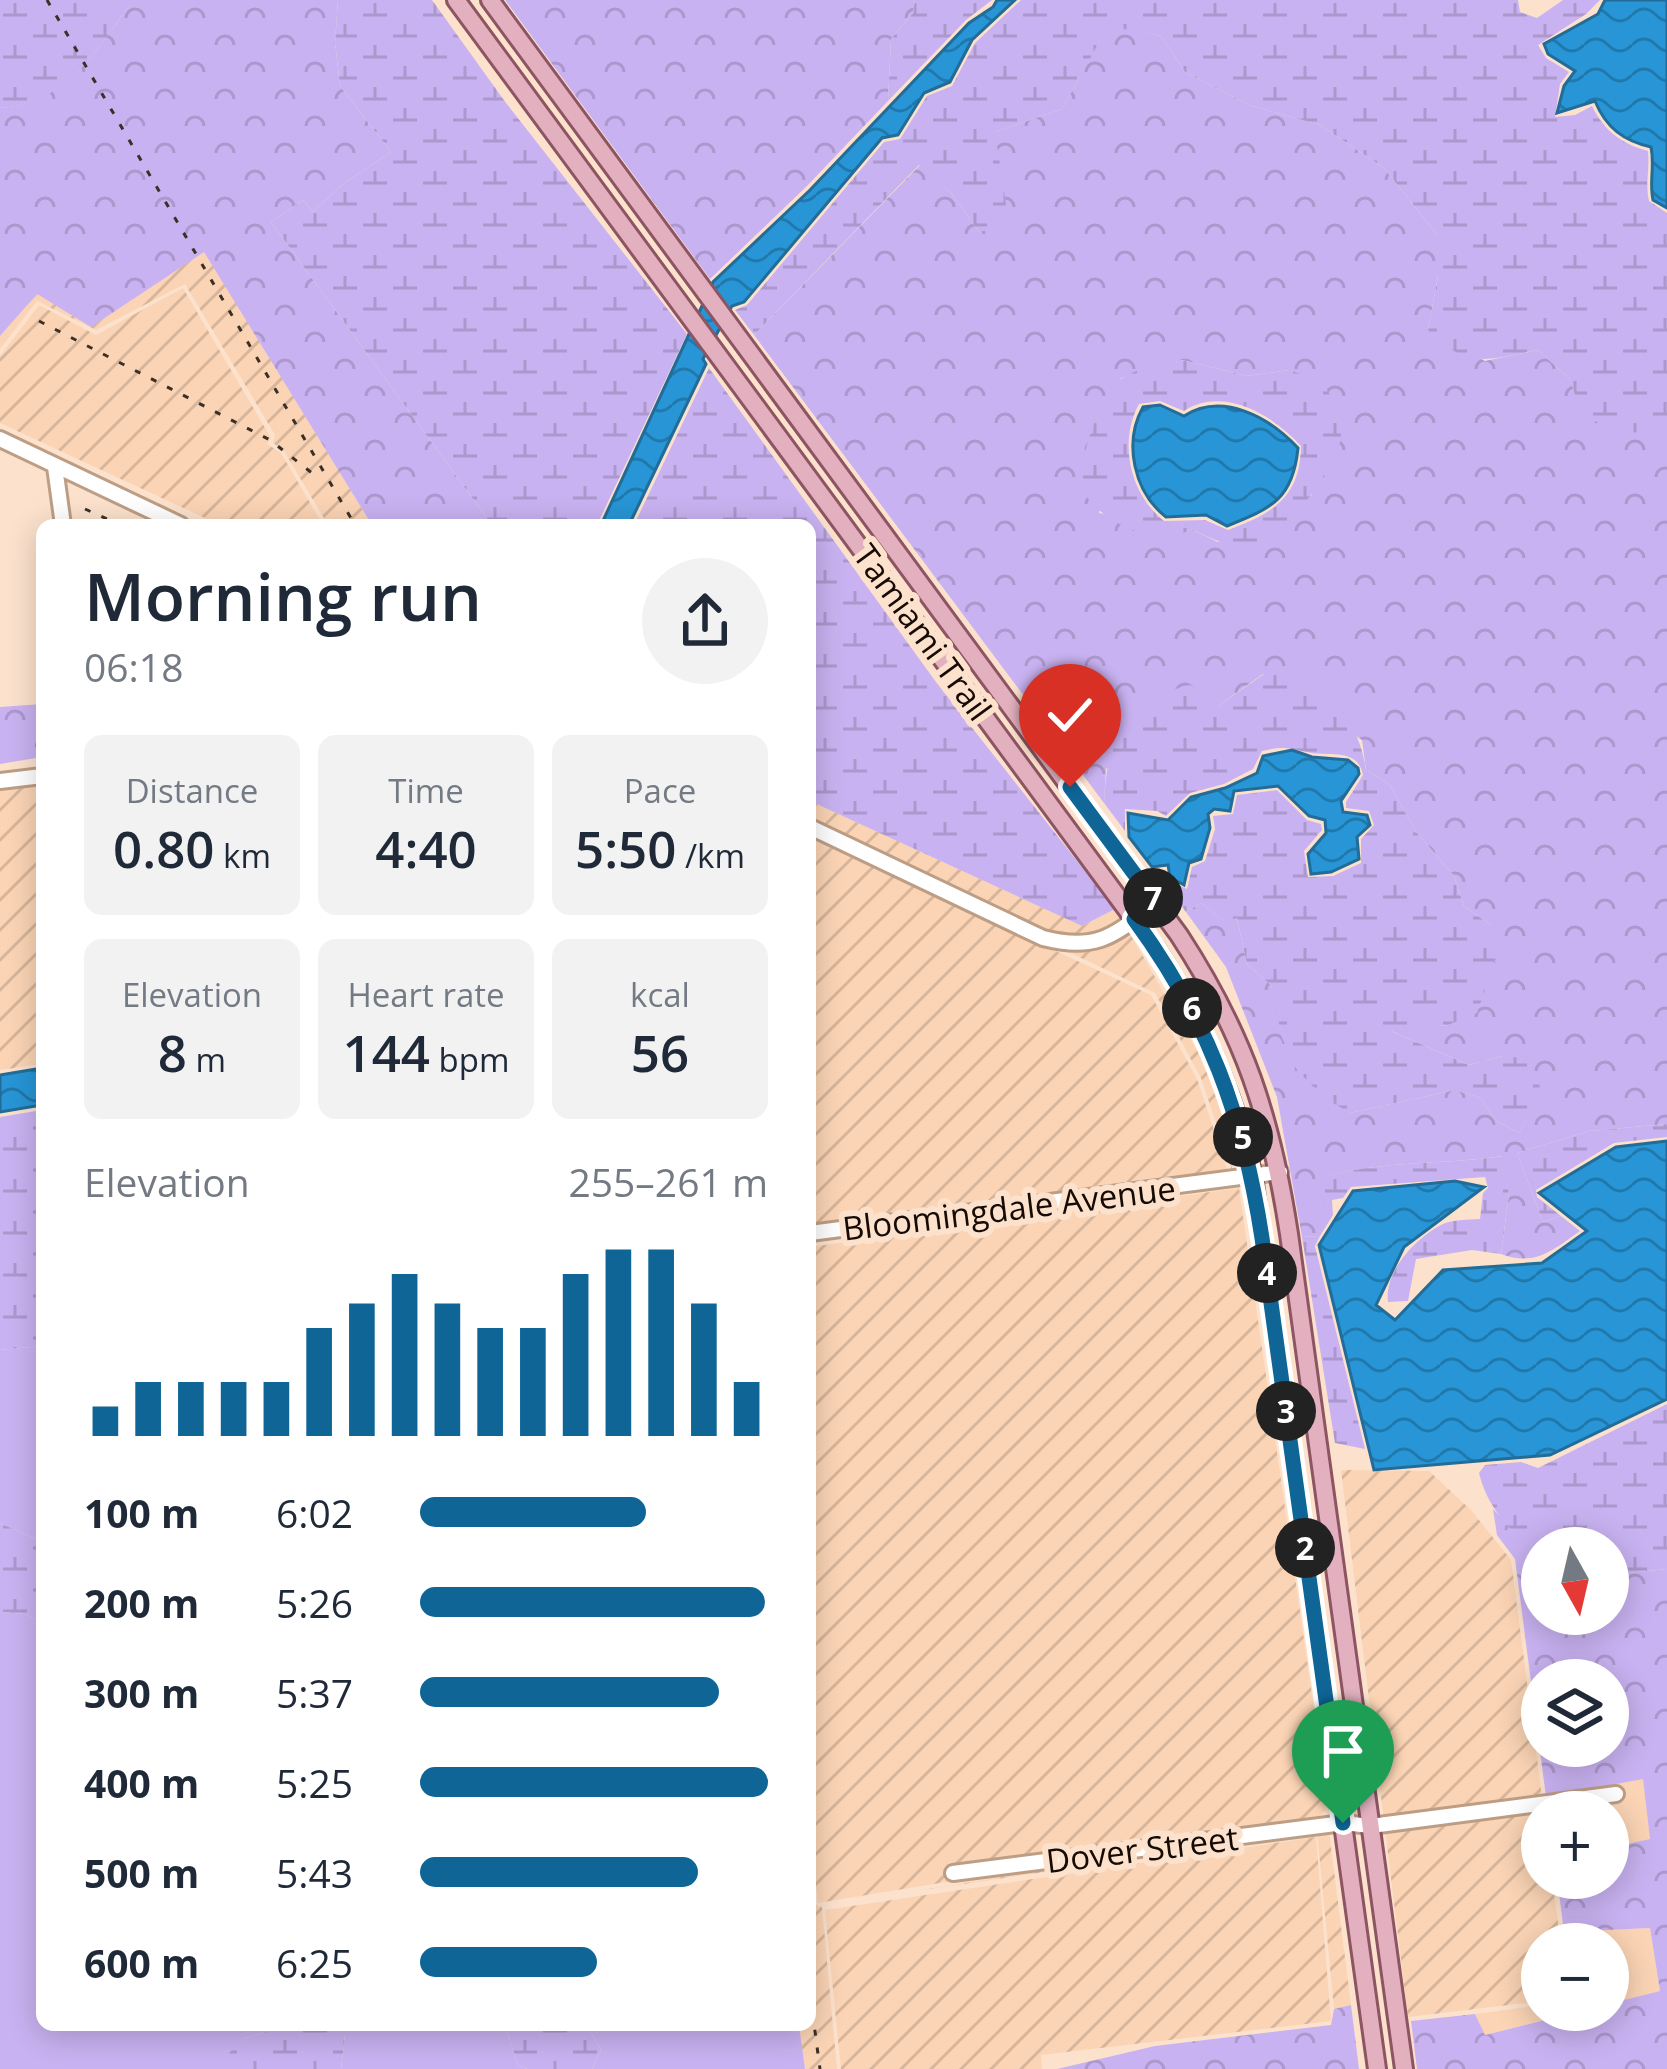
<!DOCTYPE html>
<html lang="en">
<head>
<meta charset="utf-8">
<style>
	:root { --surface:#fff; --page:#f2f2f3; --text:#1f2937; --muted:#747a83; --accent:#0e6596 }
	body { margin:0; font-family:"Open Sans",sans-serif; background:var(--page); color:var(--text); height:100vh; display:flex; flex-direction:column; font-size:45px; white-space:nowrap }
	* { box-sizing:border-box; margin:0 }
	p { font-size:39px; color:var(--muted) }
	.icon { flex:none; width:66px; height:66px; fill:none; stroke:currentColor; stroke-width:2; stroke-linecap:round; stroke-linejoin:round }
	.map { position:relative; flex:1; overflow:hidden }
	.panel { position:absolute; left:36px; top:519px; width:780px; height:1512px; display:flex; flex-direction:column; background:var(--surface); border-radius:18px; box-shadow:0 6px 30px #0003 }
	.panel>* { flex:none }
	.needle { width:78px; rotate:172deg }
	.fabs { position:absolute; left:1521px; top:1527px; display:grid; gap:24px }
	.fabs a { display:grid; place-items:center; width:108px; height:108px; border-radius:50%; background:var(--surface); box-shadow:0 6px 30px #0003; font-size:60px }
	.pin { position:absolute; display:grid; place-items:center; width:102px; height:102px; color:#fff; margin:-123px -51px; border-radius:50% 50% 50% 0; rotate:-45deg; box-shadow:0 0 12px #0007 }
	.pin .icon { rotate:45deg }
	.km { position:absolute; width:60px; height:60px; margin:-30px; border-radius:50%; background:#222; color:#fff; font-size:33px; line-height:60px; text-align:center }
	.round { display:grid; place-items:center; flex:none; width:126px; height:126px; border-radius:63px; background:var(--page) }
	.head { display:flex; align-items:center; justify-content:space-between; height:204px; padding:0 48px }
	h1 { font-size:66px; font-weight:600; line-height:90px }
	.figures { display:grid; grid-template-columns:repeat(3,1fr); gap:18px; height:204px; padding:12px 48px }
	.figures div { display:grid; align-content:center; border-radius:18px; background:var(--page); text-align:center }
	.figures b { font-size:51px; font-weight:600 }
	.figures small { font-size:33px; font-weight:400 }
	.figures p { font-size:33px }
	.chart { height:336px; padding:24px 48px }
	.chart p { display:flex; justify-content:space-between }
	.chart svg { width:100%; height:216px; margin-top:12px; stroke:var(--accent); stroke-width:6 }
	ul { padding:0 48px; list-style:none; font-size:39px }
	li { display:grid; grid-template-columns:192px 144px 1fr; align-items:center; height:90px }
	li i { height:30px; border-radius:15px; background:var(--accent) }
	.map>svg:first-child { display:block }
</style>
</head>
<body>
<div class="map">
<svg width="1667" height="2069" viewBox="0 0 1667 2069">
	<defs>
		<pattern id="industrial-furrows" width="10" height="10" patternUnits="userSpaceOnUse" patternTransform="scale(3)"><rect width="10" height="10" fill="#fbd4b5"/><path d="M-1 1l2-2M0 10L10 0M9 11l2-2" fill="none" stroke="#d6b59a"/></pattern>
		<pattern id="forest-crowns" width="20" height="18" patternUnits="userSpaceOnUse" patternTransform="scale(3)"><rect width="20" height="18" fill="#c9b2f1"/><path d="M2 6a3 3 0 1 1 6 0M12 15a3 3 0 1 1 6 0" fill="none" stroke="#ac98cd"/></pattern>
		<pattern id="wetland-marsh" width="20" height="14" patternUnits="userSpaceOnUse" patternTransform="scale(3)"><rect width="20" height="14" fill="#c9b2f1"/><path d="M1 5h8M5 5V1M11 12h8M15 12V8" fill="none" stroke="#ac98cd"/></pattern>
		<pattern id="water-waves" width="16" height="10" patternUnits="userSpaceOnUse" patternTransform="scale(3)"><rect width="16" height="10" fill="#2795d6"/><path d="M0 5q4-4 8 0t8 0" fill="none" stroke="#2078ab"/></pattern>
	</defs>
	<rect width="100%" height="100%" fill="#fce2cd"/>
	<path fill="#fbd4b5" d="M1643,1778l7,61 -42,9v-36h-60v-4l73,-10 -2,-10 -73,9z
		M1650,1928l10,63 -52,13v-60h-43l-1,-12z
		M1542,2005v5h43l-101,25 -9,-21z"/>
	<path fill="url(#industrial-furrows)" d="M204,251l168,274h-44l-44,-74 -11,-8 2,-8 -90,-151 -89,46 -59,-29 -37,48v-13l37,-42 54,32z
		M183,288l88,150 -4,6 14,9 42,72h-103l-220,-102v-67l39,-51 57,30z
		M42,781v283l-42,6v-284z
		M810,801l272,125 33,-17 7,12 -20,15 -29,4 -28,-7 -235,-112z
		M810,837l341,158 46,84 31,93 -418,53z
		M1128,930l90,157 15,87 -32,-96 -46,-85 -97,-46 14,4 33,-5z
		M1239,1188l88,611 -2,12 -12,11 -495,81 -8,-67v-589z
		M1341,1470l88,1 42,39 40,50 33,252 -2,66h10l9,66h-19v57l-134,16z
		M1329,1831l22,174 -17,4 -17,-177 -407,60 234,-38z
		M1316,1837l15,184 -290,34 1,14h-201l-16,-159z
		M810,1872l4,32 8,3 15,162h-32l-6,-44h11z"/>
	<path fill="#c9b2f1" d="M42,1346v196l-42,-19v-173z
		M0,1612l25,2 17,9v402h247l-44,13 -15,15v16h-230z
		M320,2025h185l13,40 9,4h-186l4,-33z
		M587,2025h212l6,44h-213l9,-19z"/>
	<path fill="url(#forest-crowns)" fill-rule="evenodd" d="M129,0h209l-3,42 5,44 51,66 -48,32 -30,28 -10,-12 -32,22 221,303h-120l-168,-273 -113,75 -54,-33 -37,42v-228c65,-5 94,-54 129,-102z
		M505,0h410l-2,13 -22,26 -3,62 -81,85 -97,93z
		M1108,25l53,11 24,36 64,33 71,20 64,43 54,68v40l-10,54 57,31 53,-11 32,29 13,38 84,17v690l-78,7 -72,22 26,69 18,-6 19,15c-27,19 -45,36 -79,23l8,-60 -7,-38c-57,9 -120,4 -176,21l-1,51 -5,8 -18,1 -25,-140 -51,-130 -40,-55 15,-9 23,18 13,-3 10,46 24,21 5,19 74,109 105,-23 26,8 14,22 24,13 20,-46 -37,-31 -33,9 -80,-35 59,-5 43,-100 -27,-19 -10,-30 -37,-43 -28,-49 -23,-14 -4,-30 -99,-66 -45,32 -112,63 -2,34 -350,-468 166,-170 32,29 27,38 16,-100 67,-23zM1182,360l65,16 42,-6 23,125 -94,47 -27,-13 -92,-16 22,-135z
		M42,704v53l-42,7v-57z
		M1493,1509l49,50v55h66v-39l59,-6v500h-250l-6,-48 64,-7 10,21 100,-25h23v-6l52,-13 -10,-63 -86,4 -7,-54h51v-30l42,-9 -7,-60 -97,18 -31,-238 -18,-24zM1542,1680h66v66h-66z
		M1351,2005l8,64h-302l98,-23 176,-21 3,-16z"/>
	<path fill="url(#wetland-marsh)" fill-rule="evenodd" d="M0,0h129v6c-35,48 -64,98 -129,102z
		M338,0h94l74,103 181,231 -90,191h-105l-221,-303 32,-22 10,12 30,-28 48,-32 -51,-66 -5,-44z
		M915,0h77l-26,20 -78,81 3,-62 22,-26z
		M1021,0h497l2,12 17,6 26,-18h37l-14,14 -48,31 8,13 23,14 -9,12 -5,33 20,-2 17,-9c12,25 30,38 56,45 2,18 -3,32 1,50l18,12v221l-39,-2 -46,-15 -12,-38 -32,-29c-51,10 -70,20 -110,-20l10,-54v-40l-54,-68 -64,-43 -71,-20 -64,-33 -24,-36 -53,-10 -46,83 -67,23 14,93 -30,7 -27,-38 -33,-29 -165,170 -19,-25 12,-5 137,-163 16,-3 27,-43 25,-10 23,-43z
		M1182,360l65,16 42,-6 32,11c12,17 20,31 20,52 1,34 -60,108 -95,112 -20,2 -38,-8 -55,-16 -6,3 -11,7 -17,8 -27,6 -87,-23 -92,-52 -4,-25 18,-88 38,-105 13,-12 45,-15 62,-20zM1160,401l24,10c40,-26 90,5 117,35 -1,52 -28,67 -73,84l-23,-10 -41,1c-34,-27 -46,-78 -25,-117z
		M709,368l227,314 179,227 -33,17 -272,-125v-276h-176z
		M1297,672c38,28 62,50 69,98l23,14 28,49 37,43 10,30 27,19 6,30 -20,58 -29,12 -57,6 78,34 33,-9 28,3 10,28 -21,46 -24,-13 -14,-22 -26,-8 -105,23 -27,-16 -26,-27 -15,-32 -11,-53 -24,-21 -10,-46 -12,4 -24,-19 -15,9 -31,-41 10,-1 2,10 20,9 5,-22 13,-6 10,-32 -2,-13 20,-2 4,-19 40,-5 30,30 14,4 1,6 -18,21 4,26 25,-1 28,-13v-24l13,-14 -5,-14 -23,-3v-6l17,-27c-5,-26 -30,-19 -51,-22 -23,-4 -25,-8 -50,-2l-9,18 -29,15 -34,9 -24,23 -9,-5 -32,-2v22l-21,-28c3,-64 17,-101 86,-118l24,12 4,9 46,-32z
		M42,1110v236l-42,4v-233z
		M1667,1124v13l-53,6 -78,47 1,7 24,19 -18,6 -26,-69 72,-22z
		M1503,1156l6,38 -8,60 -29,-4 -56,9 -8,42 -20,1c-4,-31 28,-64 53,-77 11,-6 27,-5 39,-6l3,-26 5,-5 -3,-11 -134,10 -8,11 -11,2 1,15 -8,13v-51c57,-17 120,-12 178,-21z
		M1320,1236l-5,10 50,203 -30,-6 -33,-206z
		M1667,1404v165l-59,6v-27h-66v11c-29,-25 -54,-49 -63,-86l6,-8 36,-3 17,6z
		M0,1523l42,19v81l-17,-9 -25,-2z
		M289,2025h31l25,10 -4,34h-111l-1,-16 16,-15z
		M505,2025h82l14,25 -9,19h-65l-9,-4z"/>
	<path fill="url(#water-waves)" stroke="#226c97" stroke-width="3" d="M997,0h18l-43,40 -22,42 -26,11 -26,42 -16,3 -138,164 -12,4 -29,53 3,5 -77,161h-28l112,-243 97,-92 159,-167 24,-16z
		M1605,0h62v208l-14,-8c-4,-19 2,-33 -2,-53 -27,-6 -45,-19 -56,-46l-38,12 7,-27 11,-15 -27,-17 -4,-10 54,-30z
		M1160,405l24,11c39,-25 86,2 114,32 -5,51 -26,60 -71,78l-21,-11 -40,2c-32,-25 -43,-74 -23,-110z
		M1292,750l20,7 36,3 10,8 1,6 -18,27 2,11 24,3 3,10 -13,12 2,22 -28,13 -20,2 -3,-20 18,-21 -1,-13 -16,-4 -31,-30 -44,5 -4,20 -16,-2 -6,5 2,14 -9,31 -12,4 -5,22 -14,-8 -2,-12 -16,2 -23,-30 -1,-24 40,7 23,-23 34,-9 32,-15 6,-17z
		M42,1068v37l-42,7v-37z
		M1667,1141v258l-117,56 -176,15 -55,-225 34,-54 102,-10 29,6 -80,60 -28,58 19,15 48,-50 99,-7 45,-32 -48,-38 77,-46z"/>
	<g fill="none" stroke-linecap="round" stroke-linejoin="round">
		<g stroke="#bd9e85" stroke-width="20">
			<path id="minor" d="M0,439l181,86
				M55,467l8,58
				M0,781l42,-5
				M810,827l233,111c55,14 71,-3 113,-35
				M810,1233l470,-61
				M953,1873l390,-50 28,3 245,-32"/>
		</g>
		<g stroke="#8d5462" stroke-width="22">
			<path id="major" d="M456,0l700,949c46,70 78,145 97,227l124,893
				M490,0l689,935c66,101 92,182 110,299l115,835"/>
		</g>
		<use href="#minor" stroke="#fff" stroke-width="14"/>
		<use href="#major" stroke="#e2b0bf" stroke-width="16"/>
		<path stroke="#3c3026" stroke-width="3" stroke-dasharray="6 12" stroke-linecap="butt" d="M47,0l308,525
			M39,321l231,119 47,37
			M85,509l35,16
			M810,1994l10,75"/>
	</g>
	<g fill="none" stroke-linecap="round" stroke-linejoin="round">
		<g stroke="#fff" stroke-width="24">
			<path id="route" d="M1070,787l86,116 -22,16c74,101 109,195 128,319l81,585"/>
		</g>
		<use href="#route" stroke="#0e6596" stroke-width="15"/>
	</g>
	<g text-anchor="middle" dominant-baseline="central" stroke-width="12" stroke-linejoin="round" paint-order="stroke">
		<g font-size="33" fill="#150b04" stroke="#fce2cd">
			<text transform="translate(923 632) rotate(54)">Tamiami Trail</text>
			<text transform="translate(1009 1208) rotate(-7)">Bloomingdale Avenue</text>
			<text transform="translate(1142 1849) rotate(-7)">Dover Street</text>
		</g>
	</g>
</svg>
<div class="fabs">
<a><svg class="needle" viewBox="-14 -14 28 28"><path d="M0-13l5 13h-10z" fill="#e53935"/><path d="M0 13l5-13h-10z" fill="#747a83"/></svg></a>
<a><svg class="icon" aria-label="layers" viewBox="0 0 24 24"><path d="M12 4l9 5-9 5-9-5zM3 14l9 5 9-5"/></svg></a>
<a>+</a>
<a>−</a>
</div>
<div class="pin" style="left:1343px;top:1823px;background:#1e9e55"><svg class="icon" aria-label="arrive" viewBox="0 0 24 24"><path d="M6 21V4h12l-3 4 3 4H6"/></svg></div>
<div class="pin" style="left:1070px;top:787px;background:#d93025"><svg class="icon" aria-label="check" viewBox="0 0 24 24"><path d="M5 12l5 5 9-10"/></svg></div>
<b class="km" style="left:1305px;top:1548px">2</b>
<b class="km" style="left:1286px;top:1411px">3</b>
<b class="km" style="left:1267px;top:1273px">4</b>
<b class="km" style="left:1243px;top:1137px">5</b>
<b class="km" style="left:1192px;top:1008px">6</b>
<b class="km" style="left:1153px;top:898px">7</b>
<section class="panel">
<div class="head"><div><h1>Morning run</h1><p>06:18</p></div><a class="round"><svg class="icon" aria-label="share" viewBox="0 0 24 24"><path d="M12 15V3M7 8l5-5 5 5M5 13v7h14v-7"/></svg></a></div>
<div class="figures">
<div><p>Distance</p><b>0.80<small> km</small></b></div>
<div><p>Time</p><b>4:40</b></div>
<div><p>Pace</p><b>5:50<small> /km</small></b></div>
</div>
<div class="figures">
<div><p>Elevation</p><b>8<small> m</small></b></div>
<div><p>Heart rate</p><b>144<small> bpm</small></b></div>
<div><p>kcal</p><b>56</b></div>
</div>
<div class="chart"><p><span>Elevation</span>255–261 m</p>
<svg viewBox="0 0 160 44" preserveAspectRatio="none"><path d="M5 44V38M15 44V33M25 44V33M35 44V33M45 44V33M55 44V22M65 44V17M75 44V11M85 44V17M95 44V22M105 44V22M115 44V11M125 44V6M135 44V6M145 44V17M155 44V33"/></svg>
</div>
<ul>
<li><b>100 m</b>6:02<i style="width:65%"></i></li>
<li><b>200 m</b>5:26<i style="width:99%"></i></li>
<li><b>300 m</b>5:37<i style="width:86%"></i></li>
<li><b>400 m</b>5:25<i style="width:100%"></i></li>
<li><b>500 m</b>5:43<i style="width:80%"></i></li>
<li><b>600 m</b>6:25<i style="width:51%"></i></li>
</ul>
</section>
</div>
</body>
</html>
